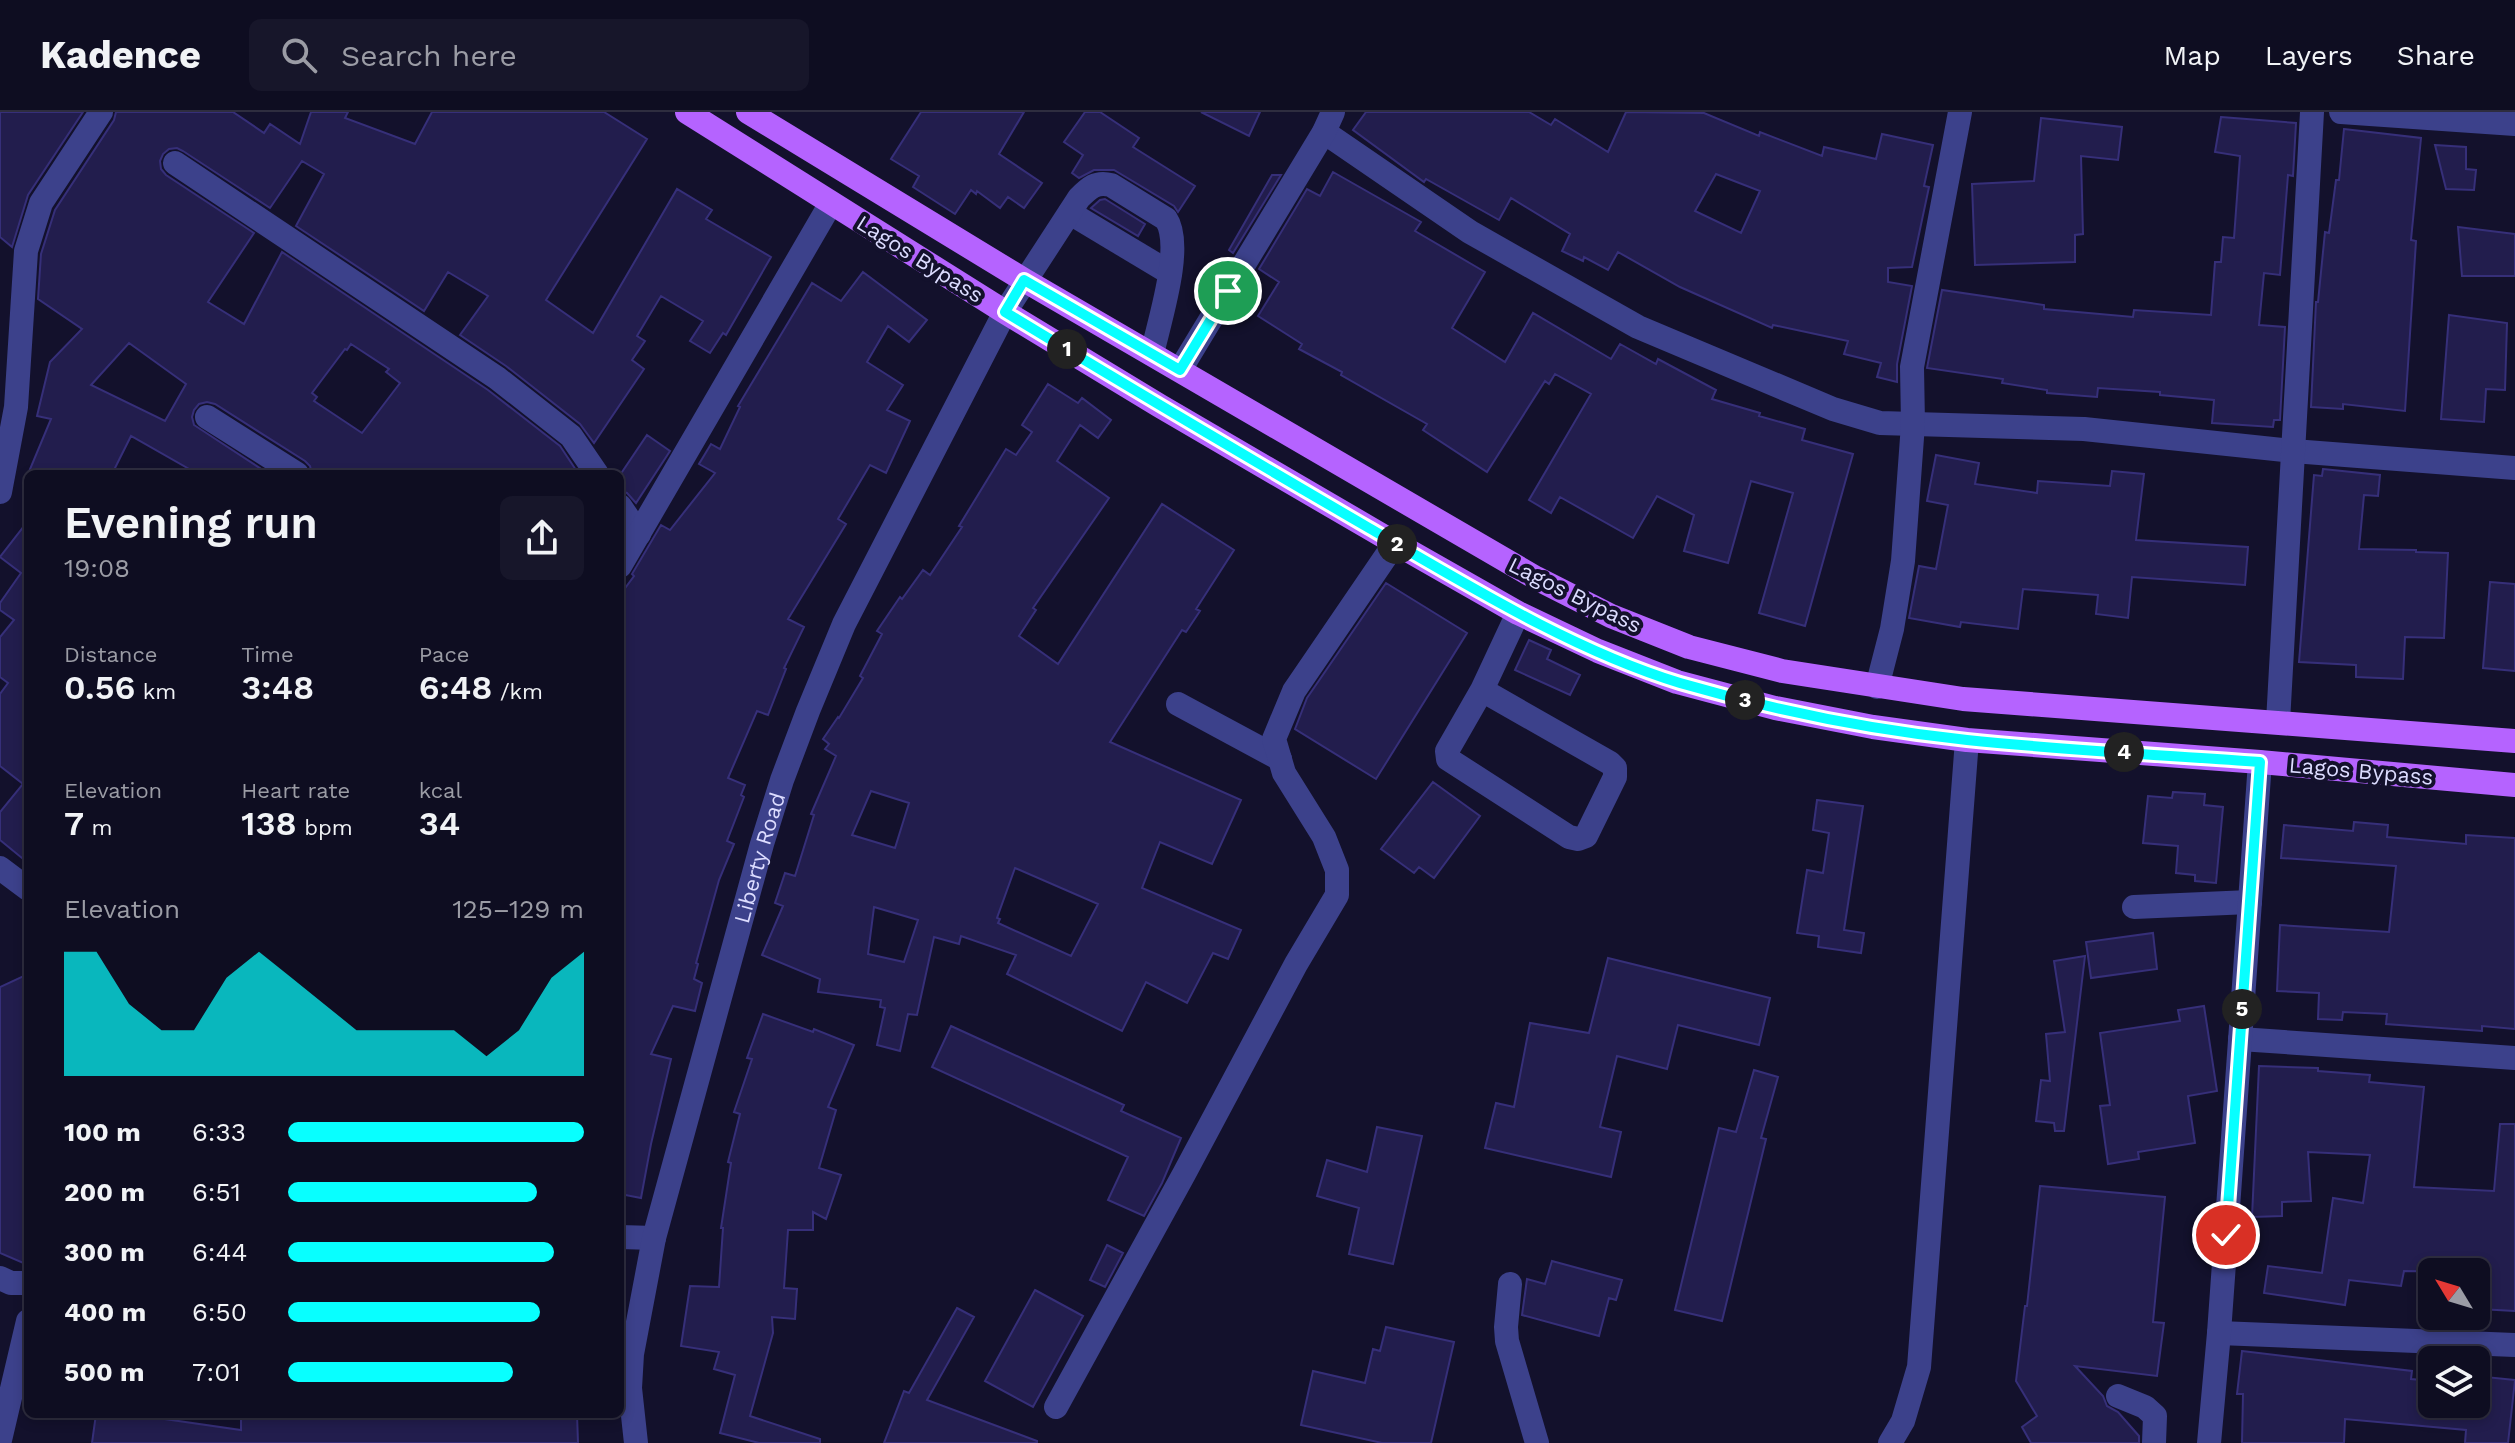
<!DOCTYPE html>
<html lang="en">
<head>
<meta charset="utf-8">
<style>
	:root { --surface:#0e0d21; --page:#17162a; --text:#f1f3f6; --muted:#9b9ca5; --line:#2e2d3f; --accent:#08ffff }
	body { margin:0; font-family:"Work Sans",sans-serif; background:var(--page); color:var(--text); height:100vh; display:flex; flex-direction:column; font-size:30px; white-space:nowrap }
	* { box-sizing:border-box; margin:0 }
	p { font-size:26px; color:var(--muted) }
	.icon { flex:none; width:44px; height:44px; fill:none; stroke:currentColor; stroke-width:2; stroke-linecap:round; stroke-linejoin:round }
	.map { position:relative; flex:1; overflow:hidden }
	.sheet { position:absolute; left:24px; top:358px; width:600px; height:948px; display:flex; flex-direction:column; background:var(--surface); border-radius:12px; box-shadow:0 4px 12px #0003,0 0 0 2px var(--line) }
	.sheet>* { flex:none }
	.needle { width:52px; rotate:308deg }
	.fabs { position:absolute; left:2418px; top:1146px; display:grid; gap:16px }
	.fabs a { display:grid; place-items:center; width:72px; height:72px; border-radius:12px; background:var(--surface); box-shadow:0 4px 12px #0003,0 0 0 2px var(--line); font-size:40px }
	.pin { position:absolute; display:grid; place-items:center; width:68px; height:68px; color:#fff; margin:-34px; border:4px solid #fff; border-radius:50%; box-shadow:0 2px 8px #0007 }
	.km { position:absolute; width:40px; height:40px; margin:-20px; border-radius:50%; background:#222; color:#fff; font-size:22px; line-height:40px; text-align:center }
	.round { display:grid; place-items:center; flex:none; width:84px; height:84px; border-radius:12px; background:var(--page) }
	.headline { display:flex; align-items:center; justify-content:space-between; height:136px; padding:0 40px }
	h1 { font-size:44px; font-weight:600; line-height:60px }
	.stats { display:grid; grid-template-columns:repeat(3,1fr); gap:12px; height:136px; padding:8px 40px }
	.stats div { display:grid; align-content:center }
	.stats b { font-size:34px; font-weight:600 }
	.stats small { font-size:22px; font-weight:400 }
	.stats p { font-size:22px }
	.chart { height:224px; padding:16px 40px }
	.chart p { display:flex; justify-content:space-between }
	.chart svg { width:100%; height:144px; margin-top:8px; fill:var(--accent); opacity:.7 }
	ul { padding:0 40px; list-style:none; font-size:26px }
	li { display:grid; grid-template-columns:128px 96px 1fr; align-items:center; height:60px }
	li i { height:20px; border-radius:10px; background:var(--accent) }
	header { display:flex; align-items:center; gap:48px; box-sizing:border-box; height:112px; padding:0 40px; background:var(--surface); border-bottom:2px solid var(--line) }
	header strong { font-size:38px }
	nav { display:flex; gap:44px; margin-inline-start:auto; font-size:28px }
	.search { width:560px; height:72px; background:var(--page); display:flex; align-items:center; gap:20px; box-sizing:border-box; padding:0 28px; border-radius:12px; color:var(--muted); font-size:30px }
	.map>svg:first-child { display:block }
</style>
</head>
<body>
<header>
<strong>Kadence</strong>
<div class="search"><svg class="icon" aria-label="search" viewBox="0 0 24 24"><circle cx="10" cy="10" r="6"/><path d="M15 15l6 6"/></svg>Search here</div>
<nav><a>Map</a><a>Layers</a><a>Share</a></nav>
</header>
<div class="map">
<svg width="2515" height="1331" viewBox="0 0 2515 1331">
	<rect width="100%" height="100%" fill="#13112c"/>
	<path fill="#221d4d" stroke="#362f79" stroke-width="2" fill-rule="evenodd" d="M0,0h83l-55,83 -16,52 -12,-10z
		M116,0h117l31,21 6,-9 30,20 11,-32h37l-3,6 70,26 17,-32h172l43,27 -101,161 47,33 84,-144 35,21 -6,9 65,38 -45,78 -3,-2 -13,20 -20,-12 13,-20 -42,-25 -24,40 8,5 -13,19 12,9 -50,74 -14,-19 -74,-58 -46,-31 28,-39 -40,-24 -24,39 -128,-85 28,-52 -22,-13 -32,47 -87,-57 -6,-3 -8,1 -6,5 -3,7 1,8 5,6 88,58 -46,69 36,22 38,-72 206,138 72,56 16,24 -2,4h-262l-2,-8 -5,-5 -90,-57 -8,-2 -8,2 -5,6 -2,7 2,8 75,49h-71l-67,-38 -19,38h-84l23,-55 -14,-3 13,-54 32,-33 -44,-30 3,-45 14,-44 59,-90zM129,231l57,41 -21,37 -74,-36zM351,232l38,25 -3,3 14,11 -38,50 -48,-32 3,-4 -5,-4 33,-44 2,1z
		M921,0h103l-25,42 43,29 -18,25 -16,-11 -8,11 -23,-17 -1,3 -5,-4 -16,24 -42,-27 6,-11 -28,-17z
		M1085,0h15l39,26 -6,9 62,39 -17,26 -4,-6 -60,-36h-20l-15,8 -7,-5 11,-18 -19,-13z
		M1201,0h59l-11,24z
		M1366,0h163l22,13 4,-6 53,33 18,-40 78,1 55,23 1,-4 62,24 2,-9 52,12 6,-25 51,11 -9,41 5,1 -17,80 -24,1v14l24,4 -15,78v18l-20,-5 4,-14 -37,-9 4,-13 -75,-16 -1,3 -92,-41 -62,-35 -10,18 -24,-13 -1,4 -21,-10 8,-17 -59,-36 -12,22 -73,-41 -2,3 -71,-52zM1716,62l44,17 -19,42 -46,-22z
		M2221,5l75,6 -3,53 -5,-1 -8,100 -16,-2 -5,52 26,2 -5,93h-6l-1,7 -61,-4 2,-23 -54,-5v-3l-62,-4 -1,9 -50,-4v-3l-45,-7 1,-4 -76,-11 15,-78 102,15v4l89,8 1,-7 77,5 4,-53h6l2,-25 11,1 6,-82 -25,-4z
		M2041,6l81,9 -4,33 -37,-4 2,78 -8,1v27l-100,3 -3,-81 62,-3z
		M2344,17l77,9 -10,102 5,1 -11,170 -62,-7v5l-32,-2 5,-105h2l7,-70 4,1 7,-53h3z
		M2435,33l31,2v22l10,1 -2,20 -28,-1z
		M1333,60l88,50 -6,9 70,41 -33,56 53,34 28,-49 78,46 9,-15 36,20 2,-5 58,31 -4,9 48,14 -1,3 46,13 -3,11 51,14 -48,172 -46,-13 34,-120 -42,-12 -23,82 -44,-12 10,-36 -37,-19 -24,42 -73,-41 -9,16 -22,-13 62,-106 -36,-20 -6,10 -4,-3 -58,91 -64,-42 4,-6 -86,-49 1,-3 -43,-23 3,-5 -44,-28 21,-34 -20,-13 48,-80 13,7z
		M1272,63h9l-48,78 -4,-3z
		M1105,87l40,25 -7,12 -47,-28 9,-8z
		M2458,115l57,7v42h-53z
		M863,160l64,48 -18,22 -21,-16 -21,36 36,23 -16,25 23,11 -24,52 -16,-8 -32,54 8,5 -58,95 16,8 -20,41 2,1 -18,46 -11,-4 -29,67 17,7 -4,10 3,2 -17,44 7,3 -15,36 -23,83 2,1 -4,15 8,4 -7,28 -22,-5 -22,48 20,5 -20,85 -10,54 -21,-4v-599l14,-19 -2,-2 29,-49 9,5 45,-57 -16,-9 12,-20 9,5 20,-42 -2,-1 74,-123 29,18z
		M2449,203l58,8 -2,67 -19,-1 -2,33 -43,-3z
		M1048,272l30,19 4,-5 29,22 -13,18 -18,-13 -23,36 52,37 -76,110 3,2 -17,26 39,28 104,-160 72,46 -38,59 4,2 -14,21 -4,-2 -72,112 131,58 -29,64 -52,-22 -18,46 99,42 -13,29 -15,-6 -26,50 -41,-21 -24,49 -115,-57 9,-19 -55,-19 -2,8 -25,-7 -17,78 -9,-1 -8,37 -23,-6 8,-37 -5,-1 1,-7 -63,-8 2,-13 -58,-24 21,-49 -8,-3 10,-30 10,3 19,-61 -3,-1 25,-58 -11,-7 4,-5 -6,-5 15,-22 1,1 24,-40 -3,-2 22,-42 -5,-3 23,-34 2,2 21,-29 7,5 32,-48 -3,-1 47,-77 10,6 16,-23 -10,-7zM871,679l38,12 -14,45 -43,-13zM1015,756l83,36 -27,52 -73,-33 2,-4 -3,-1zM874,795l44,13 -14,42 -36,-8z
		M647,323l23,16 -34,52 -9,-10 -7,-2v-16z
		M1936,343l43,8 -4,21 62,9 1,-12 72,5 2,-15 32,3 -8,66 112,7 -3,38 -113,-8 -4,41 -32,-4 2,-19 -75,-6 -5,40 -57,-7 -1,5 -51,-9 10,-52 17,3 12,-64 -21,-4z
		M2323,357l57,6 -2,21 -14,-1 -5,54 57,1v2l32,1 -4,85 -39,-1 -2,42 -47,-2v-12l-57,-3 15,-187 8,1z
		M28,409v342l-28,-23v-28l23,-28 -23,-18v-72l8,-11 -8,-6v-40l14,-17 -14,-10v-7l21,-30 -21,-16z
		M2490,470l25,2v87l-32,-3z
		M1386,471l81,50 -91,146 -81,-50 12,-31z
		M1529,528l22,10 -4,9 33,16 -10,20 -55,-25z
		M1433,670l47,34 -46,62 -15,-11 -5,6 -33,-24z
		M2173,680l32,2 -1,11 19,2 -7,76 -21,-2v-6l-19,-2 2,-27 -35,-3 5,-47 24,2z
		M1817,688l46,6 -19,124 20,3 -3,20 -43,-6 1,-11 -22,-3 10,-63 16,3 6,-40 -16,-3z
		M2354,710l34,3 -1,12 79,7v-9l49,3v191l-33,-3v5l-96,-7 1,-10 -44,-2 -1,8 -24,-1 1,-26 -42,-2 3,-66 109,7 7,-66 -115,-8 3,-33 69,6z
		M2153,821l4,36 -66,9 -5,-36z
		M2085,844l-21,175h-9l-1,-8 -18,-2 5,-41 9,1 -4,-47 19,-2 -11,-71z
		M1608,846l162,40 -11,47 -81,-20 -11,44 -50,-13 -17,71 21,5 -10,45 -126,-29 11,-45 18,4 16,-84 59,10z
		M28,862v291l-28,-12v-266z
		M2204,894l13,85 -29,5 7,47 -57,9 1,7 -31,5 -8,-58 10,-1 -10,-72 80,-12 -2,-11z
		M763,902l50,18 1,-3 40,16 -26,62 8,3 -17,58 22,7 -15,44 -13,-7v18h-25l-4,58 13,1 -2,30 -23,-2 1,16 -23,83 70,23v4h-61l-39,-10 15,-58 -21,-6 5,-17 -38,-6 9,-60 29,1 4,-59h-2l10,-65 -3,-1 12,-48 -6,-2 18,-53 -5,-1z
		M951,914l173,79 -3,6 60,27 -19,45 -18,33 -36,-16 20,-43 -196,-90z
		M2259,954l59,2v3l52,4 -1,7 55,5 -10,100 80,4 6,-67h15v187l-36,-2 3,-37 -78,-1 -3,15 -52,-6 -4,25 -81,-12 4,-27 54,7 11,-75 30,5 7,-48 -62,-3 3,49 -29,1v14l-30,1z
		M1754,958l24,7 -17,61 5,1 -44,182 -47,-11 44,-182 17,4z
		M1377,1015l45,9 -29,128 -44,-10 10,-46 -42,-12 10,-36 40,12z
		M2040,1074l125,11 -12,125 11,1 -7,53 -82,-10 28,30 4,10 11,6 21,24v7h-108l-9,-16 15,-11 -21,-35 9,-75h2z
		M1107,1133l16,8 -18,34 -15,-7z
		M1552,1149l70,19 -6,20 -7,-2 -10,38 -77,-21 5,-36 18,5z
		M1035,1178l48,26 -50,91 -48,-26z
		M957,1196l17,9 -47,83 110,41v2h-153l20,-52 5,2z
		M1386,1215l68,15 -23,101h-49l-81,-18 12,-54 52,12 8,-34 7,2z
		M2242,1239l170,20 -1,8 21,2v23h44v-28l39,4 -7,63h-43l1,-13 -121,-11 -1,24h-102l1,-49h-6z
		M96,1302h34l111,16v-16h100v3l78,-3h158l1,29h-486z"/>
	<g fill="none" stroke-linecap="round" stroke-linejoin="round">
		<g stroke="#3c418b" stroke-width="24">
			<path d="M2341,0l174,12"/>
			<path d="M1324,20l146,100 168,95 195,82 47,14 204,6 209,22 222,17"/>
			<path d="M175,51l322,215 74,58 26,38"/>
			<path d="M1070,101l100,60"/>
			<path d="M1180,258l144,-238 9,-20"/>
			<path d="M207,305l90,57"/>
			<path d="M0,380l16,-85 10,-156 15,-48 60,-91"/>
			<path d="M620,394l19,28"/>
			<path d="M620,454l211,-363"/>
			<path d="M1877,575l15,-58 11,-68 10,-137 -1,-57 48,-255"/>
			<path d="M1482,578l128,73 5,5v9l-29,59 -8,3 -9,-2 -121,-78 -1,-8 35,-61 36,-77"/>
			<path d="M1178,592l102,55"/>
			<path d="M2278,610l34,-610"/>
			<path d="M0,756l28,21"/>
			<path d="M2134,795l116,-5"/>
			<path d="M2240,927l275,19"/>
			<path d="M620,1125l34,1"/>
			<path d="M0,1166l11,5h17"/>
			<path d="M1510,1172l-4,43 1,14 30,102"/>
			<path d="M2219,1221l296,12"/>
			<path d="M2118,1284l27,11 10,9 -1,27"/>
			<path d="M1056,1295l128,-233 112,-210 41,-69v-25l-13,-33 -40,-64 -10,-34 20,-48 101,-148"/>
			<path d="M0,1328l28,-119"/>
			<path id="s1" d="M636,1331l-6,-55 2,-34 22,-116 108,-394 20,-64 26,-69 36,-87 161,-312 74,-114c10,-10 17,-17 32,-13l55,34c18,27 -7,103 -14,135"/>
			<path d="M1890,1331l13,-22 16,-54 48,-627"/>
			<path d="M2209,1331l10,-110 41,-571"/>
		</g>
		<path stroke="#b563ff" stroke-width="24" d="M687,0l318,200 155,94 235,137 123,70 80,38 79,31 98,26 98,19 94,13 293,22 255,23
			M748,0l276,168 512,298 75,38 78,31 93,24 181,28 552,42"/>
	</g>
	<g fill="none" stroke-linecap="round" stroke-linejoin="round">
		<g stroke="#fff" stroke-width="16">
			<path id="route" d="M1228,179l-48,79 -156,-90 -19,32c120,73 242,145 364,216 97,56 203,122 311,155 93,27 190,47 287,57 97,10 196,15 293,22l-34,473"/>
		</g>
		<use href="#route" stroke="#08ffff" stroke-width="10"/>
	</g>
	<g text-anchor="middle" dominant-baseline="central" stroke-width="8" stroke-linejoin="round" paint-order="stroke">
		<g font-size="22" fill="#dcdcff" stroke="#13112c">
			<text transform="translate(920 147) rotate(32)">Lagos Bypass</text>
			<text transform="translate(1575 483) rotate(26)">Lagos Bypass</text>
			<text transform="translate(2361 659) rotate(5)">Lagos Bypass</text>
			<text stroke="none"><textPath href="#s1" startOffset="602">Liberty Road</textPath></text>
		</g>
	</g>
</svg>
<div class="fabs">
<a><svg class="needle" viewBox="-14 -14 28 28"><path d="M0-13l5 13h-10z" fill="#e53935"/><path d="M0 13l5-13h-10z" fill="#9b9ca5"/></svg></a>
<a><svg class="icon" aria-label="layers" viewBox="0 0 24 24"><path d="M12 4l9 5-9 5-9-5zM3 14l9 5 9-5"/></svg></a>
</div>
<div class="pin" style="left:1228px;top:179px;background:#1e9e55"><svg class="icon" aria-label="arrive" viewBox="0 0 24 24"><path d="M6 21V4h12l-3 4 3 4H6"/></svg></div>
<div class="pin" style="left:2226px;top:1123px;background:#d93025"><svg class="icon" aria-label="check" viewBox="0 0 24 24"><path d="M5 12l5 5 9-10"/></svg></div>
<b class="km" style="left:1067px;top:237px">1</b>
<b class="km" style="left:1397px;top:432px">2</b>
<b class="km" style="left:1745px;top:588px">3</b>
<b class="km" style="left:2124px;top:640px">4</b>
<b class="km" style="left:2242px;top:897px">5</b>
<section class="sheet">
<div class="headline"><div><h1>Evening run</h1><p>19:08</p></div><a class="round"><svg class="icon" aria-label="share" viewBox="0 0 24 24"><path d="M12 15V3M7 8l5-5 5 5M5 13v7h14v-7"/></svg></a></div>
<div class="stats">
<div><p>Distance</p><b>0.56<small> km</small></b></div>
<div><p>Time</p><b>3:48</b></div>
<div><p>Pace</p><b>6:48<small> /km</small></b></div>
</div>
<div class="stats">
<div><p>Elevation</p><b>7<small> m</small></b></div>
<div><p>Heart rate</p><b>138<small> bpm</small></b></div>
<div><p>kcal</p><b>34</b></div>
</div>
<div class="chart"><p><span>Elevation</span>125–129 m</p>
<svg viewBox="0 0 160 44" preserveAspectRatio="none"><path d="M0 44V6L10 6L20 22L30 30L40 30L50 14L60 6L70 14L80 22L90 30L100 30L110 30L120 30L130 38L140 30L150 14L160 6V44z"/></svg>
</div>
<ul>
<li><b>100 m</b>6:33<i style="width:100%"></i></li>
<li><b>200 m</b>6:51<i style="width:84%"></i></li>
<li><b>300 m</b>6:44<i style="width:90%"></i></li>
<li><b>400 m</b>6:50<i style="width:85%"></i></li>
<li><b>500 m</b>7:01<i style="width:76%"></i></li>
</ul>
</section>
</div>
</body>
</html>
